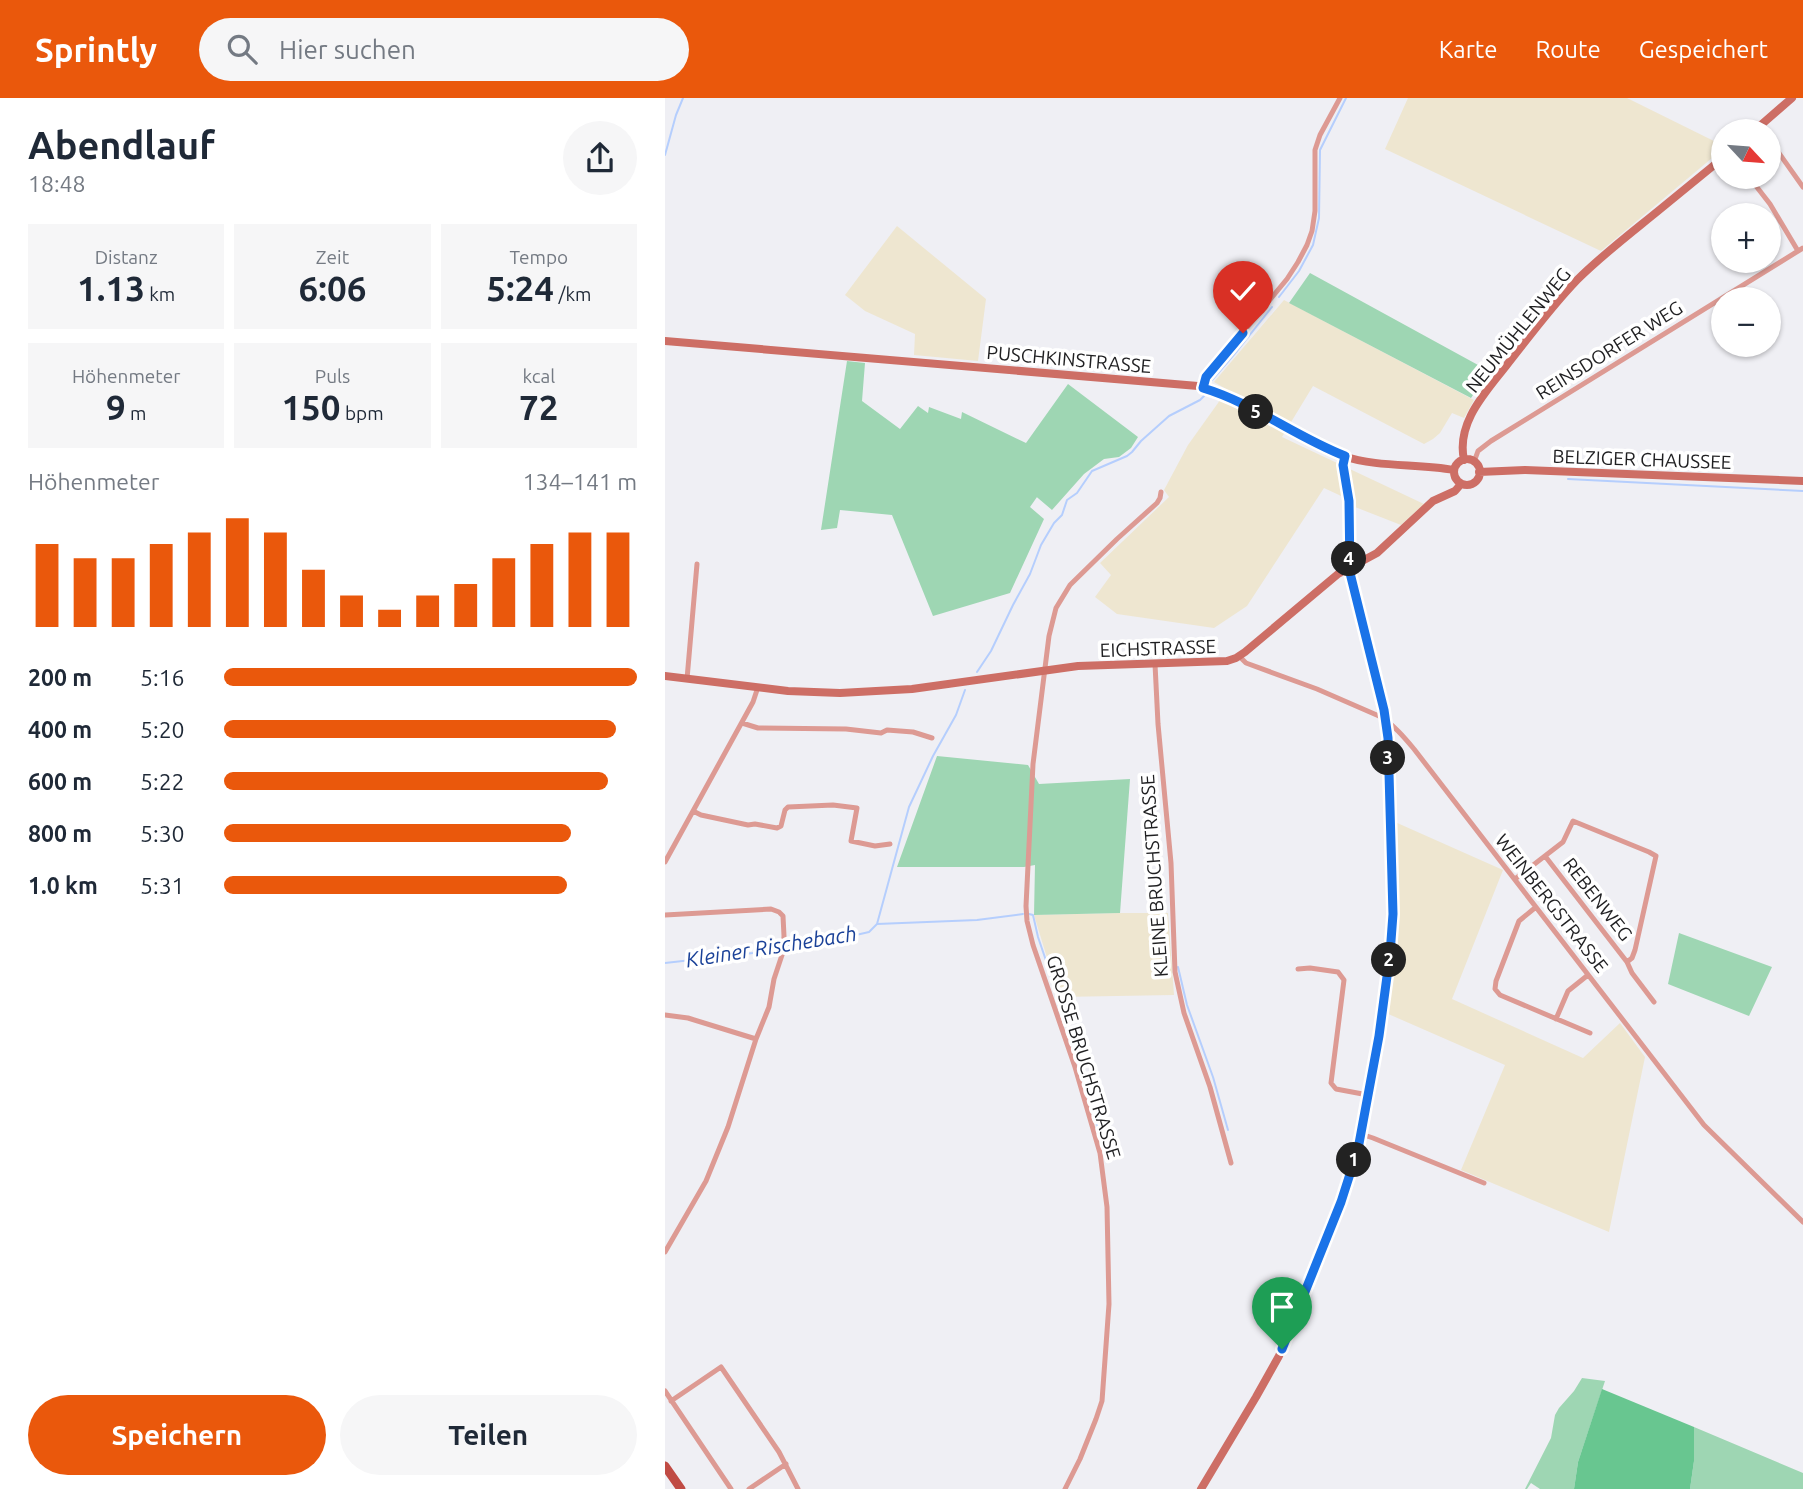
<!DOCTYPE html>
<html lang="de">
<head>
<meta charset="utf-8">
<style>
	:root { --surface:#fff; --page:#f6f6f7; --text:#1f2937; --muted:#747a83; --accent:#ea580c }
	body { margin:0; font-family:Ubuntu,sans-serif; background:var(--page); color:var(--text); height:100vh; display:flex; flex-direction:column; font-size:26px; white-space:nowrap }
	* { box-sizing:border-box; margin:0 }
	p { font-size:23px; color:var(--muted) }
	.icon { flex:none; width:38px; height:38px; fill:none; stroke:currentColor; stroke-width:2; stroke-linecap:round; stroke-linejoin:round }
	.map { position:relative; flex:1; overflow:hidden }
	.panel { display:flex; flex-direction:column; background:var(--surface); width:665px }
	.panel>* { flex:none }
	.needle { width:46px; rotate:116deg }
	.tools { position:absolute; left:1046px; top:21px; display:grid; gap:14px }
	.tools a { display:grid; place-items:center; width:70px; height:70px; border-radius:50%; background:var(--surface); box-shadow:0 2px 5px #0004; font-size:35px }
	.pin { position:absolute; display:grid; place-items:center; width:60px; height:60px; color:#fff; margin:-72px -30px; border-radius:50% 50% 50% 0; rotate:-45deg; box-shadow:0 0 7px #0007 }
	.pin .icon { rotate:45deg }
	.km { position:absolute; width:35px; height:35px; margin:-18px; border-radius:50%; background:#222; color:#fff; font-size:19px; line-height:35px; text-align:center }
	.round { display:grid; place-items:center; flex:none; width:74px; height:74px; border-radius:37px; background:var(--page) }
	.headline { display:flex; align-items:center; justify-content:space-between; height:119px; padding:0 28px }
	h1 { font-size:38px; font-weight:600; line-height:52px }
	.figures { display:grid; grid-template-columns:repeat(3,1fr); gap:10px; height:119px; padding:7px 28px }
	.figures div { display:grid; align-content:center; border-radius:0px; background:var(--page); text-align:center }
	.figures b { font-size:35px; font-weight:600 }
	.figures small { font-size:19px; font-weight:400 }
	.figures p { font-size:19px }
	.chart { height:196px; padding:14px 28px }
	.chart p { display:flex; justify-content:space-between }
	.chart svg { width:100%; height:126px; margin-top:7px; stroke:var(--accent); stroke-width:6 }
	.button { display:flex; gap:14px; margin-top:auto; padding:14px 28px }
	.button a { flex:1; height:80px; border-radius:42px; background:var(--accent); color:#fff; font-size:28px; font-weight:600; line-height:80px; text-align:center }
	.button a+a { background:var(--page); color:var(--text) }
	ul { padding:0 28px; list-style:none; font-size:23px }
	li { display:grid; grid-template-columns:112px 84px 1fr; align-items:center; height:52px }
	li i { height:18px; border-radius:9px; background:var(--accent) }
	header { display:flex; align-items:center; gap:42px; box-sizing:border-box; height:98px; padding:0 35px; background:var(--accent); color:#fff }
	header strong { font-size:33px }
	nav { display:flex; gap:38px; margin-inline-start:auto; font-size:24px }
	.search { width:490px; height:63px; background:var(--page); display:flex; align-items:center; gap:18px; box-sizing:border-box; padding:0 24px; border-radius:38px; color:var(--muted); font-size:26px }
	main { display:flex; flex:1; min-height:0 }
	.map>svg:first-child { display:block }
</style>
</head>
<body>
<header>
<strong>Sprintly</strong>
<div class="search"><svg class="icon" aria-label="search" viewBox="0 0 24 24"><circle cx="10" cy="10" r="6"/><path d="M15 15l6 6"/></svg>Hier suchen</div>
<nav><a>Karte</a><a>Route</a><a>Gespeichert</a></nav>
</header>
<main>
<section class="panel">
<div class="headline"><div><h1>Abendlauf</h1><p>18:48</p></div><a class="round"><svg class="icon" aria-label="share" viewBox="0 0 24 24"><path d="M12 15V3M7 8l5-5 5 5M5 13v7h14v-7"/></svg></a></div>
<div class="figures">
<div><p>Distanz</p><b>1.13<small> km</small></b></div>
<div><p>Zeit</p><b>6:06</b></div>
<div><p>Tempo</p><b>5:24<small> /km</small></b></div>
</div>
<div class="figures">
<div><p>Höhenmeter</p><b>9<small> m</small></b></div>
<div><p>Puls</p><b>150<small> bpm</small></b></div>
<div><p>kcal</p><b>72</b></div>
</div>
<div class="chart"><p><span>Höhenmeter</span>134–141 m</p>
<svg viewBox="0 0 160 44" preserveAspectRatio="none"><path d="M5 44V15M15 44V20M25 44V20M35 44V15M45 44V11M55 44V6M65 44V11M75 44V24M85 44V33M95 44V38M105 44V33M115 44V29M125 44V20M135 44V15M145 44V11M155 44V11"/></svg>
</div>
<ul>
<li><b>200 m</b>5:16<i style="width:100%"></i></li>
<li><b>400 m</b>5:20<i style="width:95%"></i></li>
<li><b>600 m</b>5:22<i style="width:93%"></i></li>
<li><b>800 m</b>5:30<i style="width:84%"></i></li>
<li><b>1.0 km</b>5:31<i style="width:83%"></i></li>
</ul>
<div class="button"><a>Speichern</a><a>Teilen</a></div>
</section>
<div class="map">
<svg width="1138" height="1391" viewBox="0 0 1138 1391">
	<rect width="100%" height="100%" fill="#efeff4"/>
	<path fill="#eee6d0" d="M743,0h219l97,48v2l-123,103 -216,-102z
		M232,128l89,73 -8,62 -64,-6 1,-21 -50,-23 -20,-16z
		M619,202l190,100 -10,18 -12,-5 -12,20 -7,6 -9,5 -111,-58 -31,51 142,67 -23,21 -46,-18 -1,-5 -30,-14 -77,118 -33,22 -97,-14 -22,-17 16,-22 -11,-12 69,-66 -5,-7 24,-45 30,-42 8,-14 -12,-7z
		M730,724l108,48 -51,129 131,59 37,-35 25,34 -36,175 -148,-62 44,-105 -119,-52 13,-109z
		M455,815h48l6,82 -115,2 -25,-82z"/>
	<path fill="#9ed6b3" d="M645,175l179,98 -18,27 -182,-95z
		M182,263l18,2 -3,38 38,28 18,-23 10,7 1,-6 32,12 1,-7 64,31 42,-59 70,53 -7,11 -12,9 -15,2 -20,15 -32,36 -20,-17 5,4 -7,10 14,12 -34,74 -77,23 -41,-101 -52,-5 -3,18 -16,2z
		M272,658l91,9 11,19 91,-5 -10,134 -86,2 1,-50 -11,2h-127z
		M1014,835l93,34 -23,49 -81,-32z
		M917,1280l23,3 -27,81 -4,27h-34l-9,-6 -4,6h-2l26,-51 4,-23 4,-7 15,-17z
		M1029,1329l109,46v16h-113l4,-28z"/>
	<path fill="#68c690" d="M937,1291l92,38v34l-4,28h-116l4,-27z"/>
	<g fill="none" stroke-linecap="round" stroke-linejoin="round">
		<path stroke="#b5cefd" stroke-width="2" d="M0,57l11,-40 7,-17
			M614,199l20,-26 14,-26 6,-27 1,-68 26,-52
			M547,282l25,-29 35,-44
			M903,381l235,12
			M312,574l14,-21 22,-46 17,-31 11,-29 13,-22 8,-8 5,-15 10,-7 15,-22 35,-15 5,-4 9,-11 28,-25 31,-16 4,-4
			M364,816l4,1 5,22 39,115 22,79
			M212,826l100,-4 46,-6
			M0,865l88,-10 64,-12h13l39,-9 8,-8 32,-117 24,-51 23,-41 9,-25
			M513,869l9,38 26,72 15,53"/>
		<path stroke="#dd9a93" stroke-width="5" d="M1104,41l34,48
			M1084,79l21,27 28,47
			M538,290l3,-11 5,-6 76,-92 11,-17 9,-17 5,-14 3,-20v-61l5,-15 20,-37
			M809,364l4,-11 13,-10 312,-193
			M574,558l7,7 71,26 62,27c14,8 25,21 35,33l290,376 99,97
			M490,566l3,60 13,139 4,109 9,41 26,74 21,76
			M22,581l10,-115
			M77,625l16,5 88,1 35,4 6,-3 26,2 19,6
			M28,713l8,4 47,10 7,-1 22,4 4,-2 4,-16 3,-3 45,-2 24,3 -6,33 24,5 15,-2
			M0,764l88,-160 5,-15
			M850,781l48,-37 10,-21 76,31 7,4 -21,94 -3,8 -5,4 -82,-106
			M871,809l-17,14 -23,60 -1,8 5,6 90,38
			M0,817l106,-6 8,3 4,4 1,20 -1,16 -9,27 -5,28 -13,32 -28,88 -22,54 -41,71
			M962,864l5,11 22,29
			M633,871l12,-1 28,4 6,8 -13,103 5,6 32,6
			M0,917l23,3 68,21
			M891,921l12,-28 20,-16
			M696,1036l12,4 111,45
			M0,1293l66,98
			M6,1303l50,-34 58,85 19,37
			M84,1391l37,-25
			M400,1391l15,-30 16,-40 6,-18 7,-97 -2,-97 -7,-54 -25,-86 -42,-122 -6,-24 -1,-15 7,-142 16,-128 7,-28 14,-23 47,-46 40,-36 3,-5 1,-6"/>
		<path stroke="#cd6e65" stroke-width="8" d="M1089,33l38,-33
			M0,243l533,45c52,14 95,52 145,70 36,12 74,7 111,14
			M789 374a13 13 0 1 1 26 0a13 13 0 1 1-26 0Z
			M799,362c-8,-37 21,-67 42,-94 23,-29 45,-59 71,-86 25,-25 54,-47 81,-69 22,-18 44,-36 66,-54
			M814,374l46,-2 278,11
			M0,578l123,15 52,2 72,-4 166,-23 149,-5 9,-3 9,-6 93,-78 39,-21 56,-52 22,-10 6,-7
			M536,1391l55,-92 23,-41 62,-154 19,-62 21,-116 10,-80 2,-43 -6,-170 -37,-157 -1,-73 -6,-36 2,-9"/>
		<path stroke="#c04b44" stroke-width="9" d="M0,1368l16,23"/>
	</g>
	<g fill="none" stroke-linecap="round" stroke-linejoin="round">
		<g stroke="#fff" stroke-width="14">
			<path id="route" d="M578,235l-37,44 -3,11c50,15 93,49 142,68l-2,9 6,36 1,72 34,137 4,28 5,176 -3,40 -11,82 -21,113 -17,53 -59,147"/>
		</g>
		<use href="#route" stroke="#1a73e8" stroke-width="9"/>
	</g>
	<g text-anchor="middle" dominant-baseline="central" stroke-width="7" stroke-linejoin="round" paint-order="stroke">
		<g font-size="19" fill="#1f1f21" stroke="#fff">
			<text transform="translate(853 232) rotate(-51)">NEUMÜHLENWEG</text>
			<text transform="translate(944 252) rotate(-32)">REINSDORFER WEG</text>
			<text transform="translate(404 261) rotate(5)">PUSCHKINSTRASSE</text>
			<text transform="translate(977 361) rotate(2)">BELZIGER CHAUSSEE</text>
			<text transform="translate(493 550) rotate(-2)">EICHSTRASSE</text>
			<text transform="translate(489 778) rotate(-94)">KLEINE BRUCHSTRASSE</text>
			<text transform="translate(933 801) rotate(52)">REBENWEG</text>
			<text transform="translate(887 805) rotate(52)">WEINBERGSTRASSE</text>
			<text transform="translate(419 959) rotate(73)">GROSSE BRUCHSTRASSE</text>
		</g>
		<g font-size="21" font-style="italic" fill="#1a4198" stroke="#fff">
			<text transform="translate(106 848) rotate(-9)">Kleiner Rischebach</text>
		</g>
	</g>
</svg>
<div class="tools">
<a><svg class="needle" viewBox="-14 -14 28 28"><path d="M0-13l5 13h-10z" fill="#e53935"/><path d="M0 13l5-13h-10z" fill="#747a83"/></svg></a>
<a>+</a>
<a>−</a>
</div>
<div class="pin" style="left:617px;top:1251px;background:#1e9e55"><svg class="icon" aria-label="arrive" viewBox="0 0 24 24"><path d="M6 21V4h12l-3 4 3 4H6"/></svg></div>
<div class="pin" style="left:578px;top:235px;background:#d93025"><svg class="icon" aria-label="check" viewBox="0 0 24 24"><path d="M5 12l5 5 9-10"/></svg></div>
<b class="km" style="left:689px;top:1062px">1</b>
<b class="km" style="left:724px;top:862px">2</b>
<b class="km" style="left:723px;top:660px">3</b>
<b class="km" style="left:684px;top:461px">4</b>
<b class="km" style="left:591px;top:314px">5</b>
</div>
</main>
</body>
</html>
